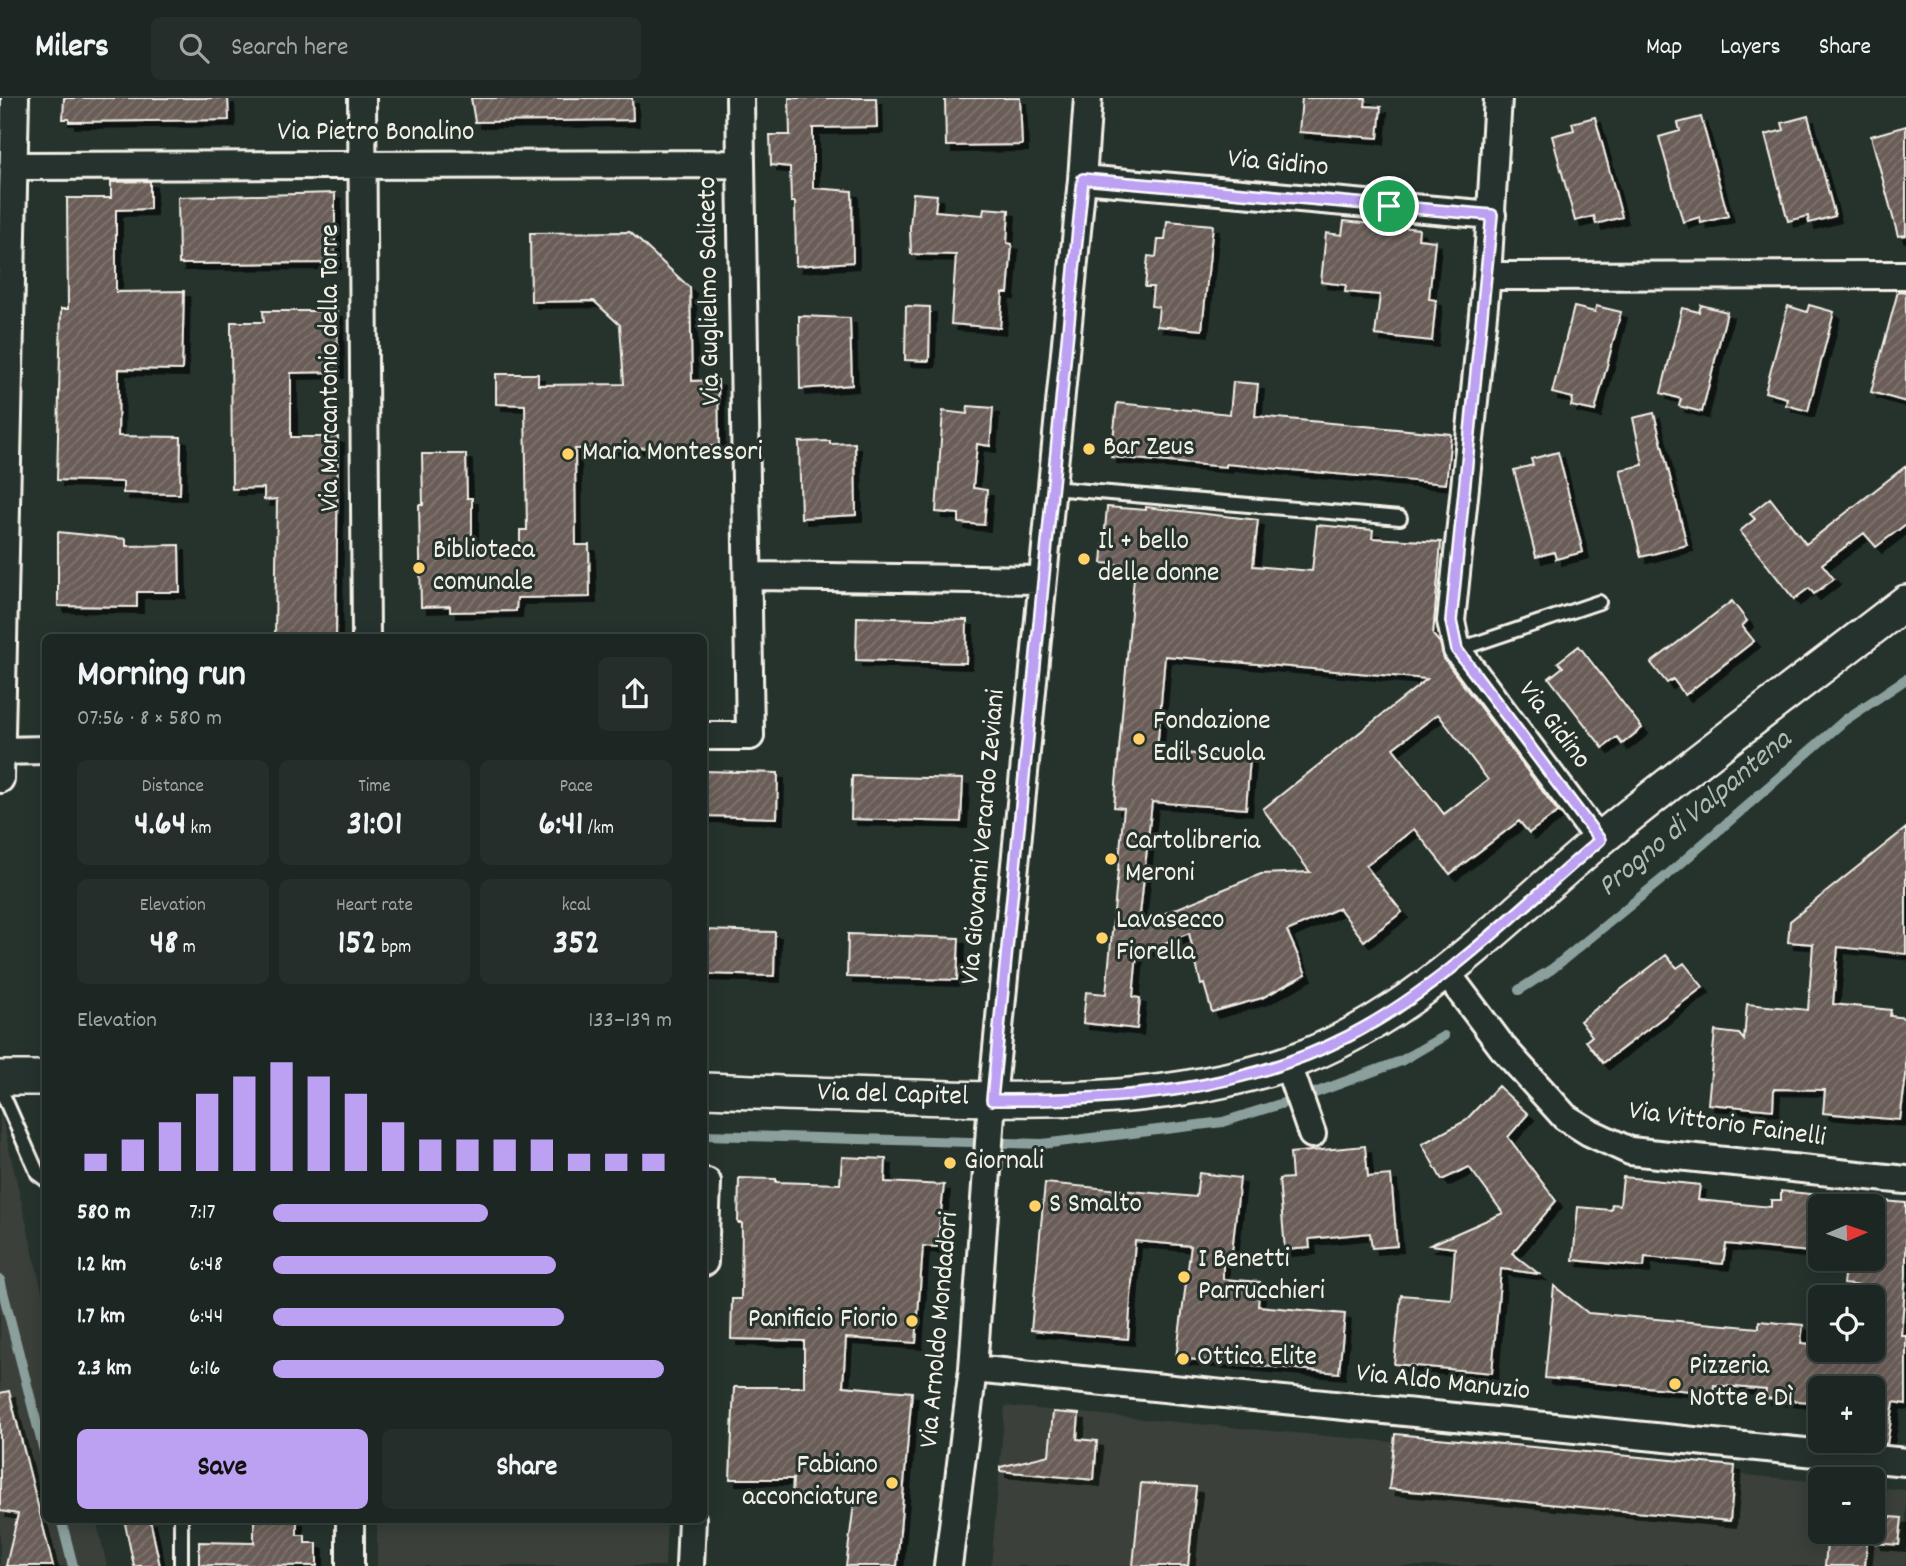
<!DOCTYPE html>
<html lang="en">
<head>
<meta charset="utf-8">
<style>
	:root { --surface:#1c2622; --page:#252e2a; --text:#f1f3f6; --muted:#a0a5a5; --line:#3a4340; --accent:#bca0f2 }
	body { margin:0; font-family:Dekko,sans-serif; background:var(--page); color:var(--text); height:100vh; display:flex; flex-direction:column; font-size:26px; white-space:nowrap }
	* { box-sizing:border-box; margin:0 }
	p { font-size:23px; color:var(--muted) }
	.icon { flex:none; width:38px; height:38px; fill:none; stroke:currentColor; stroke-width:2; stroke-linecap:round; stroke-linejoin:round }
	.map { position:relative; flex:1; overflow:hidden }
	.details { position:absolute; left:42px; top:536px; width:665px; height:889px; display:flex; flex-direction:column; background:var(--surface); border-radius:10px; box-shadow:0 4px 18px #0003,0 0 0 2px var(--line) }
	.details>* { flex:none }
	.needle { width:46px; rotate:88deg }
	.buttons { position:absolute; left:1808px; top:1096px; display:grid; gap:14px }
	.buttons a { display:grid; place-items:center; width:77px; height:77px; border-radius:10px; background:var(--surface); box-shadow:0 4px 18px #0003,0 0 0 2px var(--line); font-size:35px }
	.pin { position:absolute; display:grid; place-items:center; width:60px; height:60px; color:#fff; margin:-30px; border:4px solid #fff; border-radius:50%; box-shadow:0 2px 7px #0007 }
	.round { display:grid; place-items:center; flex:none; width:74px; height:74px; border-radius:10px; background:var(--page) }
	.head { display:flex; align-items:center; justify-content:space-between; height:119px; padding:0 35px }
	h1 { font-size:38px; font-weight:700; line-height:52px }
	.metrics { display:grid; grid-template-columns:repeat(3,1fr); gap:10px; height:119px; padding:7px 35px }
	.metrics div { display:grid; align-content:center; border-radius:10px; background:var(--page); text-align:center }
	.metrics b { font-size:35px; font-weight:700 }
	.metrics small { font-size:19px; font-weight:400 }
	.metrics p { font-size:19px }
	.chart { height:196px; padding:14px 35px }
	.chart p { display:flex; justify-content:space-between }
	.chart svg { width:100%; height:126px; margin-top:7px; stroke:var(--accent); stroke-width:6 }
	.button { display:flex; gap:14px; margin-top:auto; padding:14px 35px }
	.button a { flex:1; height:80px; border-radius:10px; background:var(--accent); color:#111; font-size:28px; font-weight:700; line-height:80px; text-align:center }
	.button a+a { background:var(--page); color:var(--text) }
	ul { padding:0 35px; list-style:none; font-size:23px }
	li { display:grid; grid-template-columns:112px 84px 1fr; align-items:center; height:52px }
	li i { height:18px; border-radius:9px; background:var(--accent) }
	header { display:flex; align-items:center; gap:42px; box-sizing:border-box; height:98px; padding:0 35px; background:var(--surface); border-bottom:2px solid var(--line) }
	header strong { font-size:33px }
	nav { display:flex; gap:38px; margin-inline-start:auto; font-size:24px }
	.search { width:490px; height:63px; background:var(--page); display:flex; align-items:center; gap:18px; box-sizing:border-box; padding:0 24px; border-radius:10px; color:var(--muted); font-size:26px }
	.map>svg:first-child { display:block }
</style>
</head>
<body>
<header>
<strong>Milers</strong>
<div class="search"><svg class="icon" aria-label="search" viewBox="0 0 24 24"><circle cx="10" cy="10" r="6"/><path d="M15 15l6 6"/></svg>Search here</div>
<nav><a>Map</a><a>Layers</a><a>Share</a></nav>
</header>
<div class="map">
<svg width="1906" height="1468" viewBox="0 0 1906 1468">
	<defs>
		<pattern id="building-hatch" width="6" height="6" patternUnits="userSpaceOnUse" patternTransform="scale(1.75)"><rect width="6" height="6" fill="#6a5d58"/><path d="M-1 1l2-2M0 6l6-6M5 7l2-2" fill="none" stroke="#807570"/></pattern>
		<filter id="shadow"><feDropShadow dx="6" dy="6" stdDeviation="0" flood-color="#0009"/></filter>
	</defs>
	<rect width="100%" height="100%" fill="#26332d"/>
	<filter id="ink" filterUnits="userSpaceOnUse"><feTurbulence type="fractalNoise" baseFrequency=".0143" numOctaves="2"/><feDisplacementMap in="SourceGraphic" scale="14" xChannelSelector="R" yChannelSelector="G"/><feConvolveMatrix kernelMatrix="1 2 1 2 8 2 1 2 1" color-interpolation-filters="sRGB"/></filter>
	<g filter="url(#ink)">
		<path fill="#3a403a" d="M0,1012l45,194 1,215h50l11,47h-107z
			M1005,1308l815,76v49h52l1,-44 33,3v76h-915z
			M377,1421h290l-2,47h-288z"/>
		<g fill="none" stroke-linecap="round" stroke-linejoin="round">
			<path stroke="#8ba09c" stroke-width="10" d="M1519,892l33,-21 120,-98 173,-151 61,-41
				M704,1037l338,9 181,-22 89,-28 89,-33 43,-25
				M0,1182l46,179
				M61,1421l12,47"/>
		</g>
		<path fill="url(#building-hatch)" stroke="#f4f1e8" stroke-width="2" fill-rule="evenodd" filter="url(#shadow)" d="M64,0h164l1,22 -160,2v-3h-6z
			M471,0h161l1,22 -158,2z
			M789,0h87l1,29 -64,1v60l39,3 1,71 -57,4 -1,-64h-4l-1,-35 -19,-2 -1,-30h20z
			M945,0h75l2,47 -76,1z
			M1302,0h64l-1,8 16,1 -3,31 -79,-6z
			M1808,18l27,100 -26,7 -1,-7 -20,5 -23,-86 19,-5 -2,-7z
			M1595,19l27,100 -26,7 -2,-8 -19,5 -23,-85 22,-6 -2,-7z
			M1701,19l27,99 -27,7 -1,-6 -17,5 -24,-85 21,-6 -2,-8z
			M1906,28v109l-8,1 -27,-100z
			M150,83v28l-34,1v82l68,-1 -2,79 -63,-1 -1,67 63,1 -1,57 -57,-1v-11l-66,-2 4,-171h7l-1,-111h44v-16z
			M335,95v70l-156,1 -1,-67z
			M913,95l24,2 -2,16 48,4 1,-7 25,2 -2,33 5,1 -4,49h-5l-3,35 -49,-4 5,-69 -45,-1 -1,-26z
			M1167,123l46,4 -11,105 -45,-4 2,-19 -8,-1 2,-19h-8l3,-31 8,1 2,-17h7z
			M1344,123l75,8 -1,10 17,2 -6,58 7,1 -4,41 -57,-6 5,-40 -35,-3 1,-7 -25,-3 5,-49 16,2z
			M630,134l60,56 2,93 26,-1 1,66 -144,3 1,96h13l1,52 -73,1 -1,13 -66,1v-6l-29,1 -2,-102h4l-1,-51h44l1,44h5v49l48,-1v-16h7l-2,-125 -29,-1v-30h42v11l86,-1 -4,-59 -26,-24 -63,1 -1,-69z
			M1898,193l8,1v110l-35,-10z
			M1701,207l26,7 -25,100 -23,-6 2,-7 -20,-6 21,-85 17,4z
			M1809,207l25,7 -26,99 -22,-6 1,-7 -22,-6 23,-86 19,6z
			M906,208l24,1 -1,54 -24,-1z
			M1596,208l25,6 -26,99 -24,-5 2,-8 -21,-5 22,-86 21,5z
			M263,213h74l1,61 -47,1v64h47l-2,200h-61l2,-138 -13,1v-12l-32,1 -1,-167h33z
			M799,218l51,2 2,67 -52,4z
			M1233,284l25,2 -3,32 196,18 -5,50 -220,-20v3l-115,-10 6,-54 113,11z
			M968,308l25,2 -3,38 -13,-2 -4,44 14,2 -3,35 -25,-2v-9l-23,-2 7,-101 24,3z
			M1654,315l33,132 -46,12 -21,-87 23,-5 -10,-47z
			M830,343v3l25,-1 1,72 -55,3 -2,-76z
			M1558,354l25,100 -27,7 -2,-7 -18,5 -22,-87 19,-5 -2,-6z
			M1906,368v58l-30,23 -12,-14 -42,31 12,15 -20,15 -5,-6 -15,11 -54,-68 15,-12 -5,-5 20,-16 36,46z
			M1107,409l39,3v-3l112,13 -5,46 59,5 5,-46 56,5 -1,8 69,4 -8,93 7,8 4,16 114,153 -29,21 -10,-12 -69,53 -36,-45 -48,37 36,46 -38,29 -25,-33 -52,23 19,43 -44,24 -50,14 -8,-28 -3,1 -12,-52 -52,21 -4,43 7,1 -3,31 -54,-6 3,-31 20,2 18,-186 -10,-1 21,-241 -33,-3zM1165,558l262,23 -164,130 47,63 -49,2 -122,50 13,-122 94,7 4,-51 -93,-7zM1438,616l50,66 -44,34 -51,-66z
			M58,434l68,7v7l53,-1 1,47h-43v15l-79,-1z
			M1732,503l15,20 -5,5 12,15 -69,54 -12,-16 -6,4 -16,-20z
			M857,519l110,3 -1,43 -110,-3z
			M1579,548l63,82 -20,16 -5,-7 -14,11 -54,-70 14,-11 -5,-5z
			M704,673l74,2 -1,45 -73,-2z
			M852,678l111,3 -2,43 -110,-3z
			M1906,730v126l-68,-7 -5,57 58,6 -1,6 16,2v58l-6,44 -77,-7 2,-23 -51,-1 -1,21 -65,-6 7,-73 24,3 5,6 3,-36 61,6 5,-66 -25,-2 2,-21z
			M704,832l71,2 -1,44 -70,-2z
			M848,836l111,4 -2,42 -110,-3z
			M1666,857l11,13 7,-5 19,24 -100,76 -17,-22 6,-5 -12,-15z
			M1498,988l30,28 -20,23 48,64 -44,52 27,21 -38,-5 -9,104 -98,-9 7,-69 50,4 4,-51 -25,-3 73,-32 -34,-46 -27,13 -20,-36 43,-23z
			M1365,1048l3,31 23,-2 6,71 -25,2 -2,-15 -61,6 1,9 -25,2 -6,-71 13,-1 -2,-25z
			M842,1059l44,2 -1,23 59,3 -7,62 -14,-1 -7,97 -70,-5 -3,48 69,6 -15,174h-51l9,-70h-63l1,-17h-63l4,-92h70v-46l-73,-2 1,-40h9l1,-76h-4l1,-45 37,1v3l64,2z
			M1199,1075l41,5 -9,83 -8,1v17l37,3 -2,24 87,8 -6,59 -163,-15 15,-112 -56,-5 -7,98 -97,-9 14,-147 151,14z
			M1623,1079l77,8 -2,15 73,7v-7h10v-9l39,4v58l-94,-9 -3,20 -78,-7 -1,10 -71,-7 5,-53 33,3 1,-6 8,1z
			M1872,1102l34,3v72l-5,60h5v69l-12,-2 -7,42 -15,-1v-55h-52v15l-55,-5 1,-8 -52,-5 -1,8 -168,-15 9,-92 34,27 171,15v-7l44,4 -2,18 19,2v4h52v-62l-29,-3 3,-26h26z
			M9,1293l32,127 12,48h-47l12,-52 -18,-3v-118z
			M1053,1314l26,2 -2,25 20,2 -3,39 -94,-9v-4l49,-12z
			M1395,1336l340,32 -5,55 -341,-32z
			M1141,1385l55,4 -8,79h-55z
			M1877,1418l25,2 -3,27 -24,-2z
			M124,1421h26l10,47h-26z
			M254,1421h43v16h8v8h12v23l-118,-1v-23l55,1z
			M1828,1433h40l-3,35h-40z"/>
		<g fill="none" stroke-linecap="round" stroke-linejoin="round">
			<g stroke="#f4f1e8" stroke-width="18">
				<path id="service" d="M1052,390l348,30
					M1457,552l142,-48
					M0,990l38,86 8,6
					M181,1421v47"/>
			</g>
			<g stroke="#f4f1e8" stroke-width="32">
				<path id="minor" d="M362,0l4,539
					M1498,0l-11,178 -36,345 6,29 142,190
					M13,68l727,-2
					M1082,81l410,36
					M1487,178l419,-1
					M748,478l293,4
					M704,638h46l-10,-638
					M0,653l46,-1
					M0,681l15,-681
					M1446,874l57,76 62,69 24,15 41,19 276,29
					M1287,964l25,72
					M704,1164l3,-80
					M973,1271l933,93
					M350,1421v47
					M690,1468l2,-47
					M948,1468l25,-197 19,-269 90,-921 6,-81"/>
			</g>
			<g stroke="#f4f1e8" stroke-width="38">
				<g id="tertiary">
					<path d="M0,980h46"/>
					<path id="s1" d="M704,992c70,3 141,5 212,7 123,4 232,7 353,-28 131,-38 227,-143 329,-228 100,-82 206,-160 308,-239"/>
				</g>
			</g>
			<use href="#service" stroke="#26332d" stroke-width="12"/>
			<use href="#minor" stroke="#26332d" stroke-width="26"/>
			<use href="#tertiary" stroke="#26332d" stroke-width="33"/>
		</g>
	</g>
	<g fill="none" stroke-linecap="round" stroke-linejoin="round" filter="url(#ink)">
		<g stroke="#fff" stroke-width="14">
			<path id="route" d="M1083,81l409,36 -41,406 6,29 143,190c-80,68 -157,147 -251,196 -111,57 -235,65 -357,64z"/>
		</g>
		<use href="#route" stroke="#bca0f2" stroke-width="9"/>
	</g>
	<g fill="#ffd166" stroke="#26332d" stroke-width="2.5">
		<circle cx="1089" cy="351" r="7"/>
		<circle cx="568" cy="356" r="7"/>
		<circle cx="1084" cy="461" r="7"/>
		<circle cx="419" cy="470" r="7"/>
		<circle cx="1139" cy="641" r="7"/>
		<circle cx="1111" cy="761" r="7"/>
		<circle cx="1102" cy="840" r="7"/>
		<circle cx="950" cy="1065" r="7"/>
		<circle cx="1035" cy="1108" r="7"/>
		<circle cx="1184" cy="1179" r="7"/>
		<circle cx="912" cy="1223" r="7"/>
		<circle cx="1183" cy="1261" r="7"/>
		<circle cx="1675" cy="1286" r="7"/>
		<circle cx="892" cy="1385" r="7"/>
	</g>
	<g text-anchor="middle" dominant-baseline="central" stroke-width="6" stroke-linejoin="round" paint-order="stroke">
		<g font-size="28" fill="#f4f1e8" stroke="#26332d">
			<text x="376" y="36">Via Pietro Bonalino</text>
			<text transform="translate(1278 67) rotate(5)">Via Gidino</text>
			<text transform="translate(711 193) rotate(-91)">Via Guglielmo Saliceto</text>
			<text transform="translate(332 270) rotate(-90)">Via Marcantonio della Torre</text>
			<text transform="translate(1553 628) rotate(53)">Via Gidino</text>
			<text transform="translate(985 739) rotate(-85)">Via Giovanni Verardo Zeviani</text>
			<text stroke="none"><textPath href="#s1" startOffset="189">Via del Capitel</textPath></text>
			<text transform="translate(1727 1028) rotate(8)">Via Vittorio Fainelli</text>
			<text transform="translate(941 1232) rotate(-85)">Via Arnoldo Mondadori</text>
			<text transform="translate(1443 1286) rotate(6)">Via Aldo Manuzio</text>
		</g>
		<g font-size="28" fill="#f4f1e8" stroke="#26332d" text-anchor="start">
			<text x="1103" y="351">Bar Zeus</text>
			<text x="582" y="356">Maria Montessori</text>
			<text x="1098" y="445">Il + bello<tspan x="1098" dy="32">delle donne</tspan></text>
			<text x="433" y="454">Biblioteca<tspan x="433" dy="32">comunale</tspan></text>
			<text x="1153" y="625">Fondazione<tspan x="1153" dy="32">Edil Scuola</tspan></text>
			<text x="1125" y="745">Cartolibreria<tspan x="1125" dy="32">Meroni</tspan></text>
			<text x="1116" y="824">Lavasecco<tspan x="1116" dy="32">Fiorella</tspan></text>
			<text x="964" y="1065">Giornali</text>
			<text x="1049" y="1108">S Smalto</text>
			<text x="1198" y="1163">I Benetti<tspan x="1198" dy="32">Parrucchieri</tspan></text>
			<text x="898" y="1223" text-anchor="end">Panificio Fiorio</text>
			<text x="1197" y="1261">Ottica Elite</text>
			<text x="1689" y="1270">Pizzeria<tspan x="1689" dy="32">Notte e Dì</tspan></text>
			<text x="878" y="1369" text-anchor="end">Fabiano<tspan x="878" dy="32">acconciature</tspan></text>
		</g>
		<g font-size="30" font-style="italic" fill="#aebbb5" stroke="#26332d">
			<text transform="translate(1696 717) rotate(-40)">Progno di Valpantena</text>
		</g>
	</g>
</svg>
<div class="buttons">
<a><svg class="needle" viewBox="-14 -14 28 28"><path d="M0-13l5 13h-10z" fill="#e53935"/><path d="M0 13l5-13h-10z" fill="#a0a5a5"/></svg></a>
<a><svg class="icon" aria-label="locate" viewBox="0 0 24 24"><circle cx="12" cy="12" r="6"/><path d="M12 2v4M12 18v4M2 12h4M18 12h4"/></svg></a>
<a>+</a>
<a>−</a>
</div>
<div class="pin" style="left:1389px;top:108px;background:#1e9e55"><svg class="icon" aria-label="arrive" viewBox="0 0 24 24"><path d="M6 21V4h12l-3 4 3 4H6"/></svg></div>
<section class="details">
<div class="head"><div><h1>Morning run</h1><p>07:56 · 8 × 580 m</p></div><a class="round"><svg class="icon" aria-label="share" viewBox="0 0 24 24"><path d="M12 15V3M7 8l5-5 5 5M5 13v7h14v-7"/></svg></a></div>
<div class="metrics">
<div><p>Distance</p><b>4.64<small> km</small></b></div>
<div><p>Time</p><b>31:01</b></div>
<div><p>Pace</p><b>6:41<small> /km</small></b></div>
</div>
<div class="metrics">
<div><p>Elevation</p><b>48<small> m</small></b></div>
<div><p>Heart rate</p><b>152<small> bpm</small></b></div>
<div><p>kcal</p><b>352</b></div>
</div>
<div class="chart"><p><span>Elevation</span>133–139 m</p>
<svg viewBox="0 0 160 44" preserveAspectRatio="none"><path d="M5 44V38M15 44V33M25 44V27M35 44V17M45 44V11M55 44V6M65 44V11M75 44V17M85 44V27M95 44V33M105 44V33M115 44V33M125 44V33M135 44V38M145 44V38M155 44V38"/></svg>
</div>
<ul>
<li><b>580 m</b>7:17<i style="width:54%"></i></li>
<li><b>1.2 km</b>6:48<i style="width:71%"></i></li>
<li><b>1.7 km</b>6:44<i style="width:73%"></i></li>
<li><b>2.3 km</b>6:16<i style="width:98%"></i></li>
</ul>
<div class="button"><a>Save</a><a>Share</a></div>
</section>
</div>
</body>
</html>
